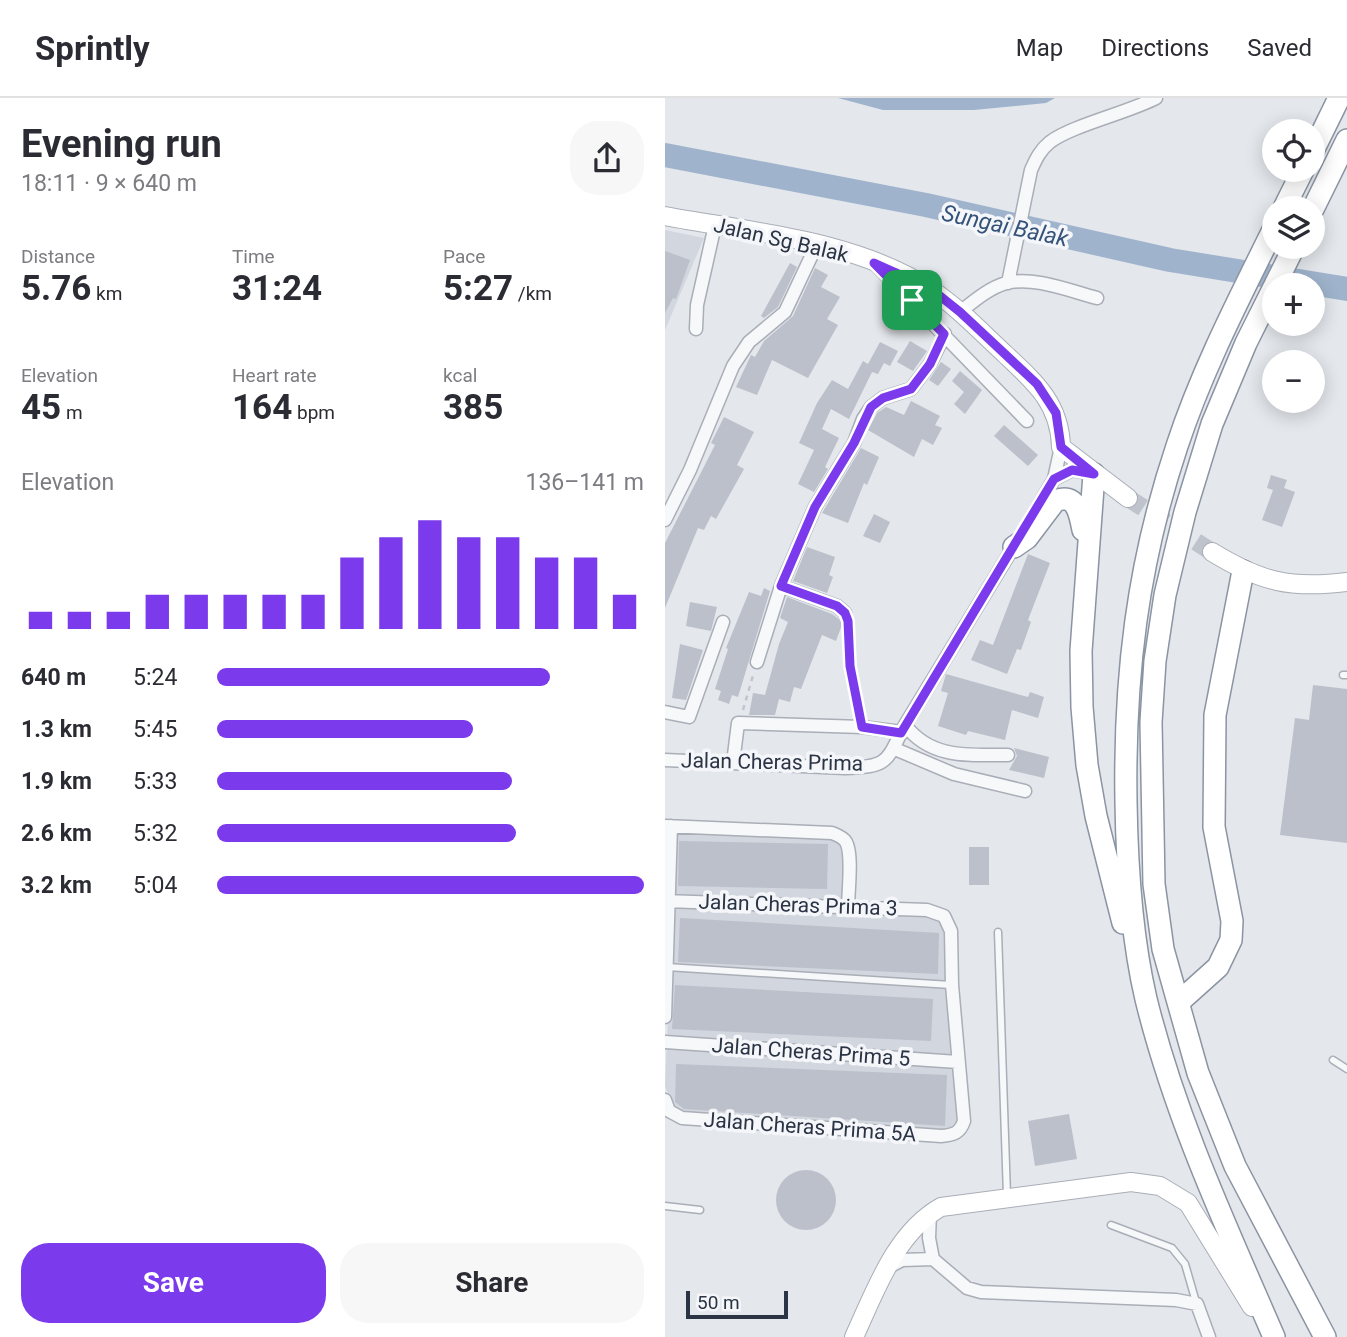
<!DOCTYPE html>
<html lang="en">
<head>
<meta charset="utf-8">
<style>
	:root { --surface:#fff; --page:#f7f7f7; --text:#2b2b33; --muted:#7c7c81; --line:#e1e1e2; --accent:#7c3aed }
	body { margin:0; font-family:Roboto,sans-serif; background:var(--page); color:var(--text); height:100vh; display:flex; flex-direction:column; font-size:26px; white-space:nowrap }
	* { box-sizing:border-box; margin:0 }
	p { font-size:23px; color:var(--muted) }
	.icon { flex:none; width:38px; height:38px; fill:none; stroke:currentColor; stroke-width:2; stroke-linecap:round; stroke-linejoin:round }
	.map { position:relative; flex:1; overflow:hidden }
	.details { display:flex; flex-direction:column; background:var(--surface); width:665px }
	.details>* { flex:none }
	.tools { position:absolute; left:597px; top:21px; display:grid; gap:14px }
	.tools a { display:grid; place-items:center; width:63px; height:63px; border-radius:50%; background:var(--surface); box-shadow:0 4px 18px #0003; font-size:35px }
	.scale { position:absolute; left:21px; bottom:18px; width:102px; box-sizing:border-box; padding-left:7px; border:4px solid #2b3445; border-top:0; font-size:19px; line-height:24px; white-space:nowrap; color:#2b3445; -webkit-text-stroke:5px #f4f6f9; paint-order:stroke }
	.pin { position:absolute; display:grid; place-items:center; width:60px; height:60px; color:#fff; margin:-30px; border-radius:14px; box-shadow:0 4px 10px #0006 }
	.round { display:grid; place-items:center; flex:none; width:74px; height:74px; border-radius:28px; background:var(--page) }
	.head { display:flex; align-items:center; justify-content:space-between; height:119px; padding:0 21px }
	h1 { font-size:38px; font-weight:700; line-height:52px }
	.metrics { display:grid; grid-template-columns:repeat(3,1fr); gap:10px; height:119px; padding:7px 21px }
	.metrics div { display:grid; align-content:center }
	.metrics b { font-size:35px; font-weight:700 }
	.metrics small { font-size:19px; font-weight:400 }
	.metrics p { font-size:19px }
	.chart { height:196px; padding:14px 21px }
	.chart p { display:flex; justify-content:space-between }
	.chart svg { width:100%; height:126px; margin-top:7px; stroke:var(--accent); stroke-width:6 }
	.cta { display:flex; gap:14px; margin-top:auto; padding:14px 21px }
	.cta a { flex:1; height:80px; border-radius:28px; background:var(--accent); color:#fff; font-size:28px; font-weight:700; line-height:80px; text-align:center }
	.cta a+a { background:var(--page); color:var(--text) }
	ul { padding:0 21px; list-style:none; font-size:23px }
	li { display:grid; grid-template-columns:112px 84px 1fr; align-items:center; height:52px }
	li i { height:18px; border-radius:9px; background:var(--accent) }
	header { display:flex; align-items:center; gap:42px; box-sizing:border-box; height:98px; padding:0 35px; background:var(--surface); border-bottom:2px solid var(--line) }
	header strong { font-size:33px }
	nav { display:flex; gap:38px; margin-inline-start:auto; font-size:24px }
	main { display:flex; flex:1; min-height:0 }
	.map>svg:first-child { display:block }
</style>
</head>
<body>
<header>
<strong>Sprintly</strong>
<nav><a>Map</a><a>Directions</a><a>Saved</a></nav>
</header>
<main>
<section class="details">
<div class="head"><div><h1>Evening run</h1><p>18:11 · 9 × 640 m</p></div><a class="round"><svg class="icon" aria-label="share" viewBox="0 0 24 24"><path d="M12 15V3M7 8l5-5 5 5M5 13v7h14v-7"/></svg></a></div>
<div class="metrics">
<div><p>Distance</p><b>5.76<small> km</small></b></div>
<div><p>Time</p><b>31:24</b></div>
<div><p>Pace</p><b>5:27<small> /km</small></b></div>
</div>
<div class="metrics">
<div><p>Elevation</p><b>45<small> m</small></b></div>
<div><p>Heart rate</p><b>164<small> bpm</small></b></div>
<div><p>kcal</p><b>385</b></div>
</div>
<div class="chart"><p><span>Elevation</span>136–141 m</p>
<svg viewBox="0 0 160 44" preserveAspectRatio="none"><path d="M5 44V38M15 44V38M25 44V38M35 44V32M45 44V32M55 44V32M65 44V32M75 44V32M85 44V19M95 44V12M105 44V6M115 44V12M125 44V12M135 44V19M145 44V19M155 44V32"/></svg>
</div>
<ul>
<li><b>640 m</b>5:24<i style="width:78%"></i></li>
<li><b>1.3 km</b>5:45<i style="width:60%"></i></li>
<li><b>1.9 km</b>5:33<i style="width:69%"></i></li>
<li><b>2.6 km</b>5:32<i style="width:70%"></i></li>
<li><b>3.2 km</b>5:04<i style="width:100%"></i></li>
</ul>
<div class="cta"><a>Save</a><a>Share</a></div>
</section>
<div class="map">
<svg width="682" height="1239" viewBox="0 0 682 1239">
	<rect width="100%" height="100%" fill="#e4e7ec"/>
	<path fill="#d2d6de" d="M0,132l39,8 -39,92z
		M11,734l155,5 8,5 4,6 -1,64 96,5 8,15 13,185 -2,9 -7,4h-10l-256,-15 -12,-9 -7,-20z"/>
	<path fill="#9fb4cc" d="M173,0h217l-9,5 -72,7h-91z"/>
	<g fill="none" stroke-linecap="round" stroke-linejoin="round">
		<path stroke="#9fb4cc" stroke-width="24" d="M0,57l261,50 244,55 177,29"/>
	</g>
	<path fill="#bbc0ca" d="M0,153l25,9 -14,39 -3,-1 -8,15z
		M125,165l7,4 -19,40 -14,11 -3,-2z
		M150,170l13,7 -7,12 19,10 -13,22 11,6 -30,53 -36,-18 -15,35 -21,-8 15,-32 4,2 9,-16 29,-25z
		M245,243l17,10 -14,20 -16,-9z
		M215,244l18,9 -8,15 -6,-3 -6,11 -6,-2 -23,47 -18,-10 -9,20 17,9 -14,29 3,2 -14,23 -16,-8 16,-34 -15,-7 18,-40 15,-23 16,9 15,-28 5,3z
		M276,264l10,7 -13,17 -9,-6z
		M295,273l22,19 -17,24 -11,-10 10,-12 -12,-11z
		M246,303l29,15 -5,9 7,3 -9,17 -11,-6 -8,18 -46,-27 9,-17 9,-6 18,8z
		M59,319l30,15 -17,33 7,4 -28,50 -5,-3 -7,14 -6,-2 -33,80v-65l50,-98 -4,-2z
		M339,327l34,30 -10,11 -34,-30z
		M196,350l18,9 -12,28 -3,-2 -16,40 -26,-10z
		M606,377l16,5 -3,8 11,4 -13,35 -20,-7 11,-30 -6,-2z
		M209,416l16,8 -10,21 -17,-7z
		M142,449l28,10 -6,18 4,2 -6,16 -34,-12z
		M363,456l22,9 -22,57 3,2 -10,28 -4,-1 -10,25 -36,-14 9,-20 13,5z
		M99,490l6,3 -32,106 -6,-2 -3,9 -11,-4 3,-9 -6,-2 13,-40 -2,-1 23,-56 12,4z
		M122,499l45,17 11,8 -7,19 -14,-6 -21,54 -7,-2 -4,15 -11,-3 -4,16h-26l4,-22 12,2 14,-51 9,-22 -8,-4z
		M25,504l27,5 -6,24 -25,-5z
		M15,546l23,6 -17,50 -14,-2z
		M281,576l82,23 2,-5 14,5 -6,21 -26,-8 -7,30 -37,-9 -2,4 -28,-9 10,-33 -7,-2z
		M648,587l34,4v154l-67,-8 15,-117 14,2z
		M349,650l35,9 -5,21 -35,-8 8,-14z
		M14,743l149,3 -1,45 -149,-3z
		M304,749h20v38h-20z
		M15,820l259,15 -1,41 -260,-12z
		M10,887l258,14 -2,42 -259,-12z
		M11,966l271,11 -2,51 -261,-17 -9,-7z
		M404,1016l8,45 -42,7 -7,-45z
		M111 1102a30 30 0 1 1 60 0a30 30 0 1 1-60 0Z"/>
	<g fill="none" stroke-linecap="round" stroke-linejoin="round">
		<path stroke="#bfc3cb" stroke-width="18" stroke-dasharray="18 9" stroke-linecap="butt" d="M463,400l84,54"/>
		<g stroke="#a9aeb7" stroke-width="9">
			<path id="lane" d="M678,577h4
				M333,834l9,263
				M2,869l284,18
				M668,962l14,9
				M0,1108l35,4
				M446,1127l61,23 13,16 11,38"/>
		</g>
		<g stroke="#a9aeb7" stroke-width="15">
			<path id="street" d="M212,168l150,155
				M343,185l23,-113c5,-11 9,-20 19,-28 23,-17 77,-29 106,-44
				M295,214c14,-11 29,-24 46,-29 28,-7 64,8 91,15
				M31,231l1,-24 18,-80
				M389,381l18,-9 21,4
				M0,422l25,-50 43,-104 16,-24 36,-30 32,-68
				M364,424l25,-43 7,-32
				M116,488l56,20 8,7
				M92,564l24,-76 34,-79 39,-64 9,-24 8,-12 12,-9 28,-9 19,-25 15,-30
				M0,614l24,5 34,-95
				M240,627c26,34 63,30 103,30
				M230,651l59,25 71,17
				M0,662l180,8c45,-1 41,-7 60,-43l111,-182
				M68,665l5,-40 124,4 39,5
				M0,728l167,7c5,2 11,4 14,9 7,12 2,51 2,65
				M0,803l262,9 17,6 7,15 1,54 12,136c-4,12 -10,14 -23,15l-259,-18 -13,-7 -4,-11
				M0,919l6,-191
				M0,944l293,20
				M265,1115l-1,25 4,21
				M220,1171l17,-9 31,-1 34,29 14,4 195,8 21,4 12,33"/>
		</g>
		<g stroke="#a9aeb7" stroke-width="20">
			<path id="secondary" d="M0,118c86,16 190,24 265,73 28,18 52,44 76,66 29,27 54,49 55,92l67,51
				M547,454c49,30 78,37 135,30
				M189,1239c21,-45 41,-104 87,-130l190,-25 29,4 28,17 64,104"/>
		</g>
		<g stroke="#8b94a3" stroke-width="24">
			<path id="highway" d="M648,53l26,-53
				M619,110l19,-38
				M648,111l34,-69
				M610,187l19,-38
				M609,189l-28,56 -34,81 -27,88 -20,83 -10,66 -4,61 3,162 9,65 35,124 37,93 90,171
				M429,376l-13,177 1,56 5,58 9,51 27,107
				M349,449l13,-9 28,-37c22,-9 25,14 28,29
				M514,904l39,-35 13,-27 1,-19 -18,-94 1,-112 28,-144
				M609,1239c-48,-111 -99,-220 -128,-338 -15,-64 -19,-131 -20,-197 -2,-124 11,-237 51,-356 25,-76 62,-147 97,-218"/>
		</g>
		<path stroke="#c2c5cb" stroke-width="2.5" stroke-dasharray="5 5" stroke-linecap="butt" d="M183,528v24l11,63
			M78,612l11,-38"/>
		<use href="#lane" stroke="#f7f8fa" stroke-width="6"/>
		<use href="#street" stroke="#f7f8fa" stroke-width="12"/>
		<use href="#secondary" stroke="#fff" stroke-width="18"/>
		<use href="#highway" stroke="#fff" stroke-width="21"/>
	</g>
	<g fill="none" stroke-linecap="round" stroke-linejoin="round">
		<g stroke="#fff" stroke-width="14">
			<path id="route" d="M209,165l56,25 30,24 77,72 19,29 5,34 33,27 -22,-4 -18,9 -153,254 -39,-6 -12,-61 -2,-45 -3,-8 -8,-7 -56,-20 34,-79 39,-64 17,-36 12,-9 28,-9 19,-25 14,-30z"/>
		</g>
		<use href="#route" stroke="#7c3aed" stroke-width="9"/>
	</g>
	<g text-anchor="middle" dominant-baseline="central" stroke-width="7" stroke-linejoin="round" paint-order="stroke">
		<g font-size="21" fill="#2b3445" stroke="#f4f6f9">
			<text transform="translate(116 142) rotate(13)">Jalan Sg Balak</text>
			<text transform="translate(107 664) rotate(1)">Jalan Cheras Prima</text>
			<text transform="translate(133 807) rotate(2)">Jalan Cheras Prima 3</text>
			<text transform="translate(146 954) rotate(4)">Jalan Cheras Prima 5</text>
			<text transform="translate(145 1029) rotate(4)">Jalan Cheras Prima 5A</text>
		</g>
		<g font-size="23" font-style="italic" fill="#34527a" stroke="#f4f6f9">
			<text transform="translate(340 128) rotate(12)">Sungai Balak</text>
		</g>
	</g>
</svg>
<div class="tools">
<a><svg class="icon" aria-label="locate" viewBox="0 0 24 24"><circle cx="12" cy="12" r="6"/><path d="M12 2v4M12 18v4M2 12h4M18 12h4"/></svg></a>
<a><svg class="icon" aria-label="layers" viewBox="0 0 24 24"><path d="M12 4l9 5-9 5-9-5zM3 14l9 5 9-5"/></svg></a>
<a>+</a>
<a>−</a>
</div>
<div class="scale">50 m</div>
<div class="pin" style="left:247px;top:202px;background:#1e9e55"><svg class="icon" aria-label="arrive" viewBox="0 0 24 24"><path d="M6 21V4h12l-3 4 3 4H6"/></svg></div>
</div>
</main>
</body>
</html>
